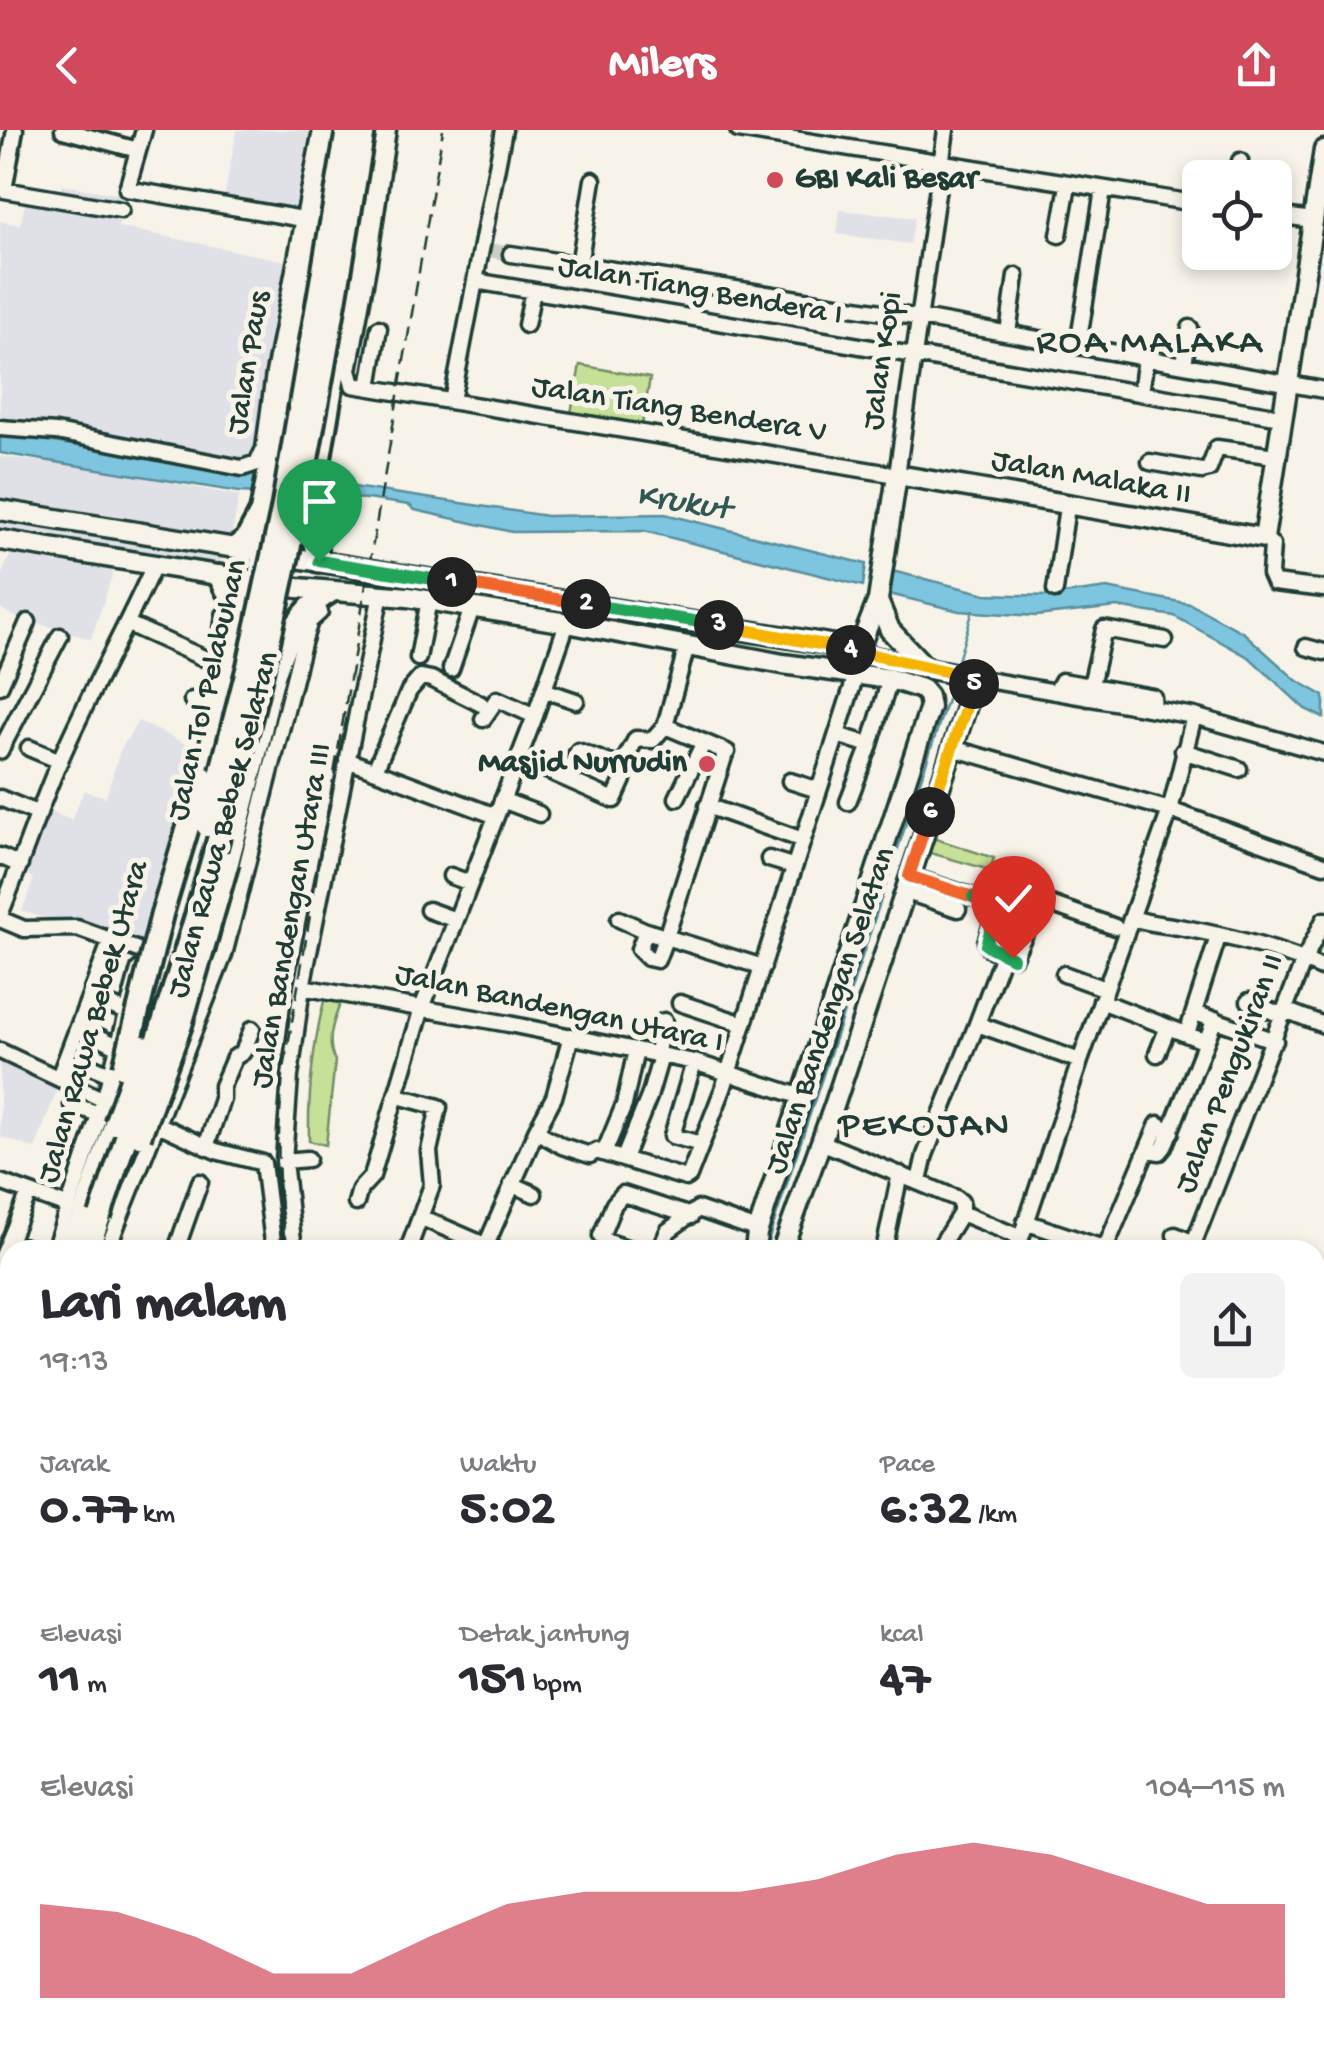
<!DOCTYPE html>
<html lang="id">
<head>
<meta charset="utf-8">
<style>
	:root { --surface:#fff; --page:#f2f2f3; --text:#2b2b33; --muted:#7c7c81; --accent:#d1495b }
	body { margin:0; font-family:"Gochi Hand",sans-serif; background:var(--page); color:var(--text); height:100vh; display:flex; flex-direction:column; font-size:38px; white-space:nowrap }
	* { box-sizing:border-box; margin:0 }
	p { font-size:32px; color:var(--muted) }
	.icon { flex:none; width:55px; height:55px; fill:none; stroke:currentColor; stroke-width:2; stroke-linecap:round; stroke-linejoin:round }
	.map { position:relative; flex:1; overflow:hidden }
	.drawer { position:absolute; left:0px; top:1110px; width:1325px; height:810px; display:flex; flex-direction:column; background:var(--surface); border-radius:30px 30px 0 0; box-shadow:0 5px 15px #0003 }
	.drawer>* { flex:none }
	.tools { position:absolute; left:1182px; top:30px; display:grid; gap:20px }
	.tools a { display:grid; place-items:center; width:110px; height:110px; border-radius:15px; background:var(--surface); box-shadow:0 5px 15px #0003; font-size:50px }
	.pin { position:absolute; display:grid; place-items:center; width:85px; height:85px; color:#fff; margin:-102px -42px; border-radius:50% 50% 50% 0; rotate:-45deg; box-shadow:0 0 10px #0007 }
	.pin .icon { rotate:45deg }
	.km { position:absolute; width:50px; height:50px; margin:-25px; border-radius:50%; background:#222; color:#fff; font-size:28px; line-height:50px; text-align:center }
	.round { display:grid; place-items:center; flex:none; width:105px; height:105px; border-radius:15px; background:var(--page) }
	.summary { display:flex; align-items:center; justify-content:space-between; height:170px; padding:0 40px }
	h1 { font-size:55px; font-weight:700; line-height:75px }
	.metrics { display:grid; grid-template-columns:repeat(3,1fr); gap:15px; height:170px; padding:10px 40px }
	.metrics div { display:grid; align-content:center }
	.metrics b { font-size:50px; font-weight:700 }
	.metrics small { font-size:28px; font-weight:400 }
	.metrics p { font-size:28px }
	.chart { height:280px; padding:20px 40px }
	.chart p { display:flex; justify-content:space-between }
	.chart svg { width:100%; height:180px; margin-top:10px; fill:var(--accent); opacity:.7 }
	header { display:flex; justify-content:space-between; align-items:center; height:130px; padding:0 40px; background:var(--accent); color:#fff; font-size:45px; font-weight:700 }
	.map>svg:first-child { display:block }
</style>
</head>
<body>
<header><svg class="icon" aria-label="back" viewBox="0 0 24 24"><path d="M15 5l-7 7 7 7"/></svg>Milers<svg class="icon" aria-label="share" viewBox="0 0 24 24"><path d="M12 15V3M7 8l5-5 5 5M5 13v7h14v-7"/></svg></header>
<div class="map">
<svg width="1324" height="1920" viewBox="0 0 1324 1920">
	<rect width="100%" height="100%" fill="#f7f3e8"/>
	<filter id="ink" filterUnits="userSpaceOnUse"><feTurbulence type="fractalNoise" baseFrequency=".01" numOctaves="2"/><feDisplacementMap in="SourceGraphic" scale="20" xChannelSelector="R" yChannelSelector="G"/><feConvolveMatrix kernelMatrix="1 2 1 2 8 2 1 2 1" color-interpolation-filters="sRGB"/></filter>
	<g filter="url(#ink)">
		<path fill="#e0e0e7" d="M237,0h74l-17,82 -70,-14z
			M62,55l61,10 -5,32 167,34 -32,209 -253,-41v-208l20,4 6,-25 31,6z
			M840,80l75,8 -5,26 -73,-10z
			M0,327l85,9 154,30 -7,39 -19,43 -95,-20 -27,81 -78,-23 -13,-8v-30l19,-43 -19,-5z
			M138,591l61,29 -58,199 -119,-38 11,-30 -13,-22 21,-51 30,12 13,-29 22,6 14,-46z
			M0,926l61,23 -26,70 -33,-12 -2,2z
			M521,1910h262l-3,10h-263z"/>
		<path fill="#c6e097" stroke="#728e66" stroke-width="2.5" d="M580,235l70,13 -8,47 -71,-12z
			M927,706l67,22 -4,12 -67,-19z
			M325,867l17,2c-8,21 -17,40 -7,62l-9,84 -17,-4c-1,-49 4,-97 16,-144z
			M87,1910h125l7,8 -135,2z"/>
		<path fill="#7ec5df" stroke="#588f9b" stroke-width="2.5" d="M0,304l547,82 118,-2 201,50 -3,22 -219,-55 -132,1 -97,-22 -6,-5 -42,-6 -128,-7 -239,-39z
			M888,440l98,24 62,2 59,-8 83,16 54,29 52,47 28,16v22l-19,-9 -55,-51 -76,-42 -57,-9 -81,9 -77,-5 -74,-18z"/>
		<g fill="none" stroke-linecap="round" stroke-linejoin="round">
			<path stroke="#588f9b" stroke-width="2.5" d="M957,534l16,-54
				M765,1120l188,-568
				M494,1920l4,-10"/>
			<path stroke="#cccfc4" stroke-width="14" stroke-dasharray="14 7" stroke-linecap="butt" d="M488,120l23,4"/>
			<g stroke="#1f3d34" stroke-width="21">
				<path id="minor" d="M15,0l-11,60 117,20
					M63,0l75,20
					M144,0l-17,59 176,30
					M388,0l-19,132 -20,108 4,15 544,90 49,-345
					M738,0l462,74
					M1238,48l2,-17
					M1275,85l38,5
					M1059,105l9,-50
					M511,124l410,64 403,72
					M579,135l14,-85
					M475,151l806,136
					M526,195l7,-34
					M1008,203l8,-57
					M1078,215l25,-155
					M1184,234l6,-36
					M369,257l10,-59
					M1141,263l5,-36
					M452,271l52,-271
					M0,298l56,4 186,36 15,-5 7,-14 10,-76 47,-243
					M1150,332l52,9 7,-2 8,-21 58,8
					M1264,408l8,7 -2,29 4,9 50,6
					M1055,460l12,-83
					M128,494l91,41
					M1306,517l18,5
					M418,528l11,-58
					M451,539l21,-61
					M976,548l218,38 130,37
					M0,556l28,-64
					M544,560l32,11
					M1056,562l6,-11 91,16 1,12
					M1088,568l16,-69 61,11
					M192,570l19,8
					M212,572l12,-87
					M483,589l14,-20 38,17
					M665,596l62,26
					M837,605l33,10 -22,57
					M870,615l20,-66
					M29,618l31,13
					M952,618l218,62 154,55
					M0,621l60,-115
					M1183,621l56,18
					M519,628l95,42 9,-20 -2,-13
					M347,630l149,56
					M375,640l34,-79 12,-14 10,2 50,25
					M566,648l12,-27 43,16 15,-28 17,1 12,-14 22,-80
					M790,651l28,9
					M0,668l39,16
					M677,668l27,-56
					M502,670l37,14
					M707,676l93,33
					M0,726l20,9
					M769,729l23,7
					M451,746l19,7
					M909,746l83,27 5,5 -11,34 3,6 14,7 -26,69
					M904,761l54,18
					M428,780l28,10
					M0,785c22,-54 40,-111 64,-164 28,-63 62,-123 90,-186
					M1133,788c16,6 29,6 46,9 49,9 100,21 145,42
					M0,789l24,10 53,-1 67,24
					M619,789l27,12 117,36
					M669,798l55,-171
					M646,801l-7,18 9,9 9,2 9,-24
					M1003,825l11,2 24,-51 7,-4 70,25
					M1064,844l41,15
					M302,857l207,37 185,38 108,35
					M1101,871l67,26
					M1249,871l34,15
					M680,873l63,21
					M109,875l18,7
					M1285,880l39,15
					M1195,883l80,28
					M1187,904l31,-97
					M99,907l18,9
					M0,921l104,49
					M1157,924l11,-27 38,15
					M656,925l8,-34
					M694,932l-22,74 29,8
					M91,936l19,8
					M59,947l52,-137
					M398,966l41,11 -10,44 3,34 -24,65
					M72,975l27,9
					M149,990l67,31 47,12 11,87
					M536,1001l26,15 28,9 6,-4 90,27 3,-2 34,-87 133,-414
					M821,1012l135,56 5,4v11
					M206,1017l16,-48v-13l12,-28 9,-6 9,-23
					M1147,1020l13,2 4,-5 51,-128
					M604,1023l20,-48 12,-55
					M624,1028l25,-61 12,-41
					M284,1031l24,-2
					M919,1051l6,-26 52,-131 103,37
					M0,1052l70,25
					M512,1054l22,10
					M356,1073l4,-14 12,-13 50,-168 113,-292 32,-93
					M420,1087l76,33
					M1025,1092l84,28
					M1175,1105l19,8
					M9,1111l23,9
					M1105,1119l53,-125 13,8
					M54,1120l50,-150 35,-131
					M107,1120l117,-295 79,-312 7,-22 10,-9
					M176,1120l24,-68
					M294,1120l-10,-89 6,-85 12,-89 79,-393
					M484,1120l52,-119 18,-34 17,-61
					M632,1120l-26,-9 -5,-5 13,-32 9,-10 68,22
					M660,1120l8,-19 30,-22 60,21
					M884,1120l16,-76
					M938,1120l23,-37 58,24
					M1017,1120l63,-189 90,-251 24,-94
					M1191,1120l113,-290 20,-40
					M0,1133l29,-70
					M1320,1170l4,-10
					M1315,1230l9,-26
					M0,1258l10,-25
					M1315,1316l9,3
					M5,1368l5,-13
					M0,1410l10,-24
					M1315,1429l9,2
					M1315,1506l9,3
					M1315,1577l9,2
					M1315,1629l9,-29
					M1315,1727l9,4
					M1315,1779l9,3
					M0,1794l10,4
					M1315,1882l9,-29
					M291,1910l29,10
					M830,1910l24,10
					M953,1910l32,10
					M1149,1910l28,10
					M474,1920l3,-10
					M766,1920l4,-10
					M1078,1920l3,-10
					M1094,1920l4,-10
					M1302,1920l4,-10"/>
			</g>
			<g stroke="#1f3d34" stroke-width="25">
				<path id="major" d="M0,380l847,137 16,8 113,23 -142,428 -52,144
					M0,410l298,48 110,9 159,26 216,41 107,15 32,10 6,7 2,11 -173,526 -2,17
					M878,471l12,29 35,37
					M847,517l15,-6 16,-41 19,-125 367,63 60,-388
					M485,1920l3,-10
					M507,1920l3,-10"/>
			</g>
			<g stroke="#1f3d34" stroke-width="28">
				<path id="highway" d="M237,417l9,-7 15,-28 71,-382
					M319,431l-10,-39 67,-392
					M219,446l14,26v26
					M203,647l36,-147 19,-48 5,-31 -1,-37
					M228,732c9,-35 19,-70 27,-105 14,-56 21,-134 75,-165
					M71,1120l44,-126
					M88,1120l12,-34
					M0,1297l10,-24
					M0,1338l10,-22"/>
			</g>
			<use href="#minor" stroke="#f7f3e8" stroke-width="14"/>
			<use href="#major" stroke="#f7f3e8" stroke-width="18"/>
			<use href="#highway" stroke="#f7f3e8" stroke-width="20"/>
			<path stroke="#1f3d34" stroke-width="2.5" stroke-dasharray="15 8" stroke-linecap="butt" d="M289,1120c-15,-58 -11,-116 -6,-175l160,-945
				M1315,1742l9,3"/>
			<g stroke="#1f3d34" stroke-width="28" stroke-linecap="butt">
				<path id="highway-bridge" d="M207,696l41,-160 34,-156 65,-380
					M124,938l38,-154 41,-137
					M115,994l28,-78
					M140,1006l41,-111 47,-163
					M100,1086c67,-201 132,-403 177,-610 35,-157 60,-317 87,-476"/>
			</g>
			<use href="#highway-bridge" stroke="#f7f3e8" stroke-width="20"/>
		</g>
	</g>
	<g fill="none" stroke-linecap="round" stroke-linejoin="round" filter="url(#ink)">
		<g stroke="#fff" stroke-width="20">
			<path id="split-1" d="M319,431l133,21"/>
		</g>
		<g stroke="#fff" stroke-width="20">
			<path id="split-2" d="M452,452l134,22"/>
		</g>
		<g stroke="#fff" stroke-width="20">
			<path id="split-3" d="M586,474l133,21"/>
		</g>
		<g stroke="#fff" stroke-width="20">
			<path id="split-4" d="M719,495l132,25"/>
		</g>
		<g stroke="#fff" stroke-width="20">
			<path id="split-5" d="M851,520l125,28 -2,6"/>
		</g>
		<g stroke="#fff" stroke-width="20">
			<path id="split-6" d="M930,682l44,-128"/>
		</g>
		<g stroke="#fff" stroke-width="20">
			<path id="split-7" d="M930,682l-21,64 64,21"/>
		</g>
		<g stroke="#fff" stroke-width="20">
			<path id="split-8" d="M973,767l24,11 -11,37 27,13"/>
		</g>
		<use href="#split-1" stroke="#22a559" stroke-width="12"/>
		<use href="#split-2" stroke="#f0652b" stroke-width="12"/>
		<use href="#split-3" stroke="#22a559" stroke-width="12"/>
		<use href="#split-4" stroke="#f5b400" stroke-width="12"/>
		<use href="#split-5" stroke="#f5b400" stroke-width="12"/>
		<use href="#split-6" stroke="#f5b400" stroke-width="12"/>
		<use href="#split-7" stroke="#f0652b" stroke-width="12"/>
		<use href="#split-8" stroke="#22a559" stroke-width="12"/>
	</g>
	<g fill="#d1495b" stroke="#f7f3e8" stroke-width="4">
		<circle cx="775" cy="50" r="10"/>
		<circle cx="707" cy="634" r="10"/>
	</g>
	<g text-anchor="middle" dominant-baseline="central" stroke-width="10" stroke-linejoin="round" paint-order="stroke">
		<g font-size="32" font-weight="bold" fill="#1f3d34" stroke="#f7f3e8" text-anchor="start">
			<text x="795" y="50">GBI Kali Besar</text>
			<text x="687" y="634" text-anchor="end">Masjid Nurrudin</text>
		</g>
		<g font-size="32" fill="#1f3d34" stroke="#f7f3e8">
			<text transform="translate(700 162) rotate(10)">Jalan Tiang Bendera I</text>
			<text transform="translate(884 231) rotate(-82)">Jalan Kopi</text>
			<text transform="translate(250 233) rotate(-81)">Jalan Paus</text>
			<text transform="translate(679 281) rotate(9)">Jalan Tiang Bendera V</text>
			<text transform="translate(1091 349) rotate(10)">Jalan Malaka II</text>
			<text transform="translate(209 560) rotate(-77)">Jalan Tol Pelabuhan</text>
			<text transform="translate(225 695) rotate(-75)">Jalan Rawa Bebek Selatan</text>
			<text transform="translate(293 786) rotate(-80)">Jalan Bandengan Utara III</text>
			<text transform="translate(559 880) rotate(12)">Jalan Bandengan Utara I</text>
			<text transform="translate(832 881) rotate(-71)">Jalan Bandengan Selatan</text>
			<text transform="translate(95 892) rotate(-74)">Jalan Rawa Bebek Utara</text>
			<text transform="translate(1231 944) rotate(-69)">Jalan Pengukiran II</text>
		</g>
		<g font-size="35" font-style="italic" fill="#325856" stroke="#f7f3e8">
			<text transform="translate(683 374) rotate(9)">Krukut</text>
		</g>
		<g font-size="38" letter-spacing="2.5" fill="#1f3d34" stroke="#f7f3e8">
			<text x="1150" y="214">ROA MALAKA</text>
			<text x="925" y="997">PEKOJAN</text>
		</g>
	</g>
</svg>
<div class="tools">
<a><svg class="icon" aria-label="locate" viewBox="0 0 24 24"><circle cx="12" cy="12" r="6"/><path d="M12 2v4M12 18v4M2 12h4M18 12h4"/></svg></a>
</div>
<div class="pin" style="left:319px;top:431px;background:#1e9e55"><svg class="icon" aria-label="arrive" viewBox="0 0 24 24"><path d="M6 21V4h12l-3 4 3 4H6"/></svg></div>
<div class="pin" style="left:1013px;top:828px;background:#d93025"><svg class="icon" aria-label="check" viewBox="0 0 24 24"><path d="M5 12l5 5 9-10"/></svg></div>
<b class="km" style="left:452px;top:452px">1</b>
<b class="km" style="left:586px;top:474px">2</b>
<b class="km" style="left:719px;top:495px">3</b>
<b class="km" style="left:851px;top:520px">4</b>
<b class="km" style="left:974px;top:554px">5</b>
<b class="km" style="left:930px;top:682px">6</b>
<section class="drawer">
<div class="summary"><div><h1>Lari malam</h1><p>19:13</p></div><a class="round"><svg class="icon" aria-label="share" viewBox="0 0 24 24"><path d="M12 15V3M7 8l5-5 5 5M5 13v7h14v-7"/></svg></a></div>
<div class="metrics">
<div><p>Jarak</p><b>0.77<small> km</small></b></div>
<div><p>Waktu</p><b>5:02</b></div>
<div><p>Pace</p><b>6:32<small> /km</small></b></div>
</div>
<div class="metrics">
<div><p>Elevasi</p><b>11<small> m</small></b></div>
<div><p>Detak jantung</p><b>151<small> bpm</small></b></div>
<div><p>kcal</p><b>47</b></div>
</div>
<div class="chart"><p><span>Elevasi</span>104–115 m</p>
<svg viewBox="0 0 160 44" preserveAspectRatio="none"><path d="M0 44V21L10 23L20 29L30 38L40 38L50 29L60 21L70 18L80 18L90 18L100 15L110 9L120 6L130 9L140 15L150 21L160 21V44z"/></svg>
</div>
</section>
</div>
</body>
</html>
